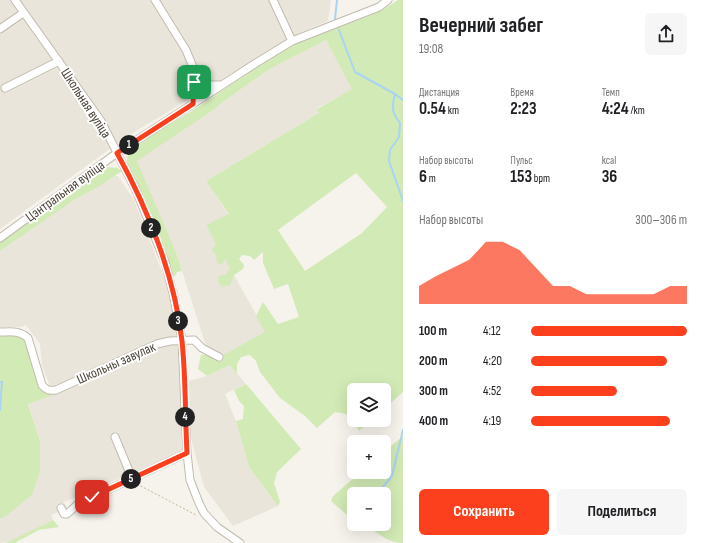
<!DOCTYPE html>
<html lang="ru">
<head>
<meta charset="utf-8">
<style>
	:root { --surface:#fff; --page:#f6f6f6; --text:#202124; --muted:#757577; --accent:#fc3f1d }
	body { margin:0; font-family:"Sofia Sans Condensed",sans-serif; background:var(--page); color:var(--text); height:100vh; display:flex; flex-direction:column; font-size:15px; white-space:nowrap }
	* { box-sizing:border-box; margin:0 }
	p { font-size:13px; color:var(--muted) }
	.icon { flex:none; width:22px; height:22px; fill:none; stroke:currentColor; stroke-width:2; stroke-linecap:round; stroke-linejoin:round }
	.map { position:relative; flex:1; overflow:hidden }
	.sheet { display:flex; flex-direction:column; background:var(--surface); width:300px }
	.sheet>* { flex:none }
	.buttons { position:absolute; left:347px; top:383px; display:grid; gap:8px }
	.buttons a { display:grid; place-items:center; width:44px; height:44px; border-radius:6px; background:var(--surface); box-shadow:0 4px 16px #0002; font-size:20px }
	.pin { position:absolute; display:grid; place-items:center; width:34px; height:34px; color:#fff; margin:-17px; border-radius:8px; box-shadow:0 2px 6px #0006 }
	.km { position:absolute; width:20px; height:20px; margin:-10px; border-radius:50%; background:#222; color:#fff; font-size:11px; line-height:20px; text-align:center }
	.round { display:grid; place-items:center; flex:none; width:42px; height:42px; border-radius:6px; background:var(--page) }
	.head { display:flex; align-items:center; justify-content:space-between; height:68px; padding:0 16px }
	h1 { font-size:22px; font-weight:700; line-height:30px }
	.stats { display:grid; grid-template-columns:repeat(3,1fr); gap:6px; height:68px; padding:4px 16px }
	.stats div { display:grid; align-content:center }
	.stats b { font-size:17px; font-weight:700 }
	.stats small { font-size:11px; font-weight:400 }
	.stats p { font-size:11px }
	.chart { height:112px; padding:8px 16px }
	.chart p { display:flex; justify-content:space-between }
	.chart svg { width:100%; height:72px; margin-top:4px; fill:var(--accent); opacity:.7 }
	.button { display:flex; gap:8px; margin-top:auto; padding:8px 16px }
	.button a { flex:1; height:46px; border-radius:6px; background:var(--accent); color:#fff; font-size:16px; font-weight:700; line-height:46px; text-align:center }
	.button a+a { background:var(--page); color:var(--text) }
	ul { padding:0 16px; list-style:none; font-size:13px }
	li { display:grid; grid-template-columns:64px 48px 1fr; align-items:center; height:30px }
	li i { height:10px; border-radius:5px; background:var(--accent) }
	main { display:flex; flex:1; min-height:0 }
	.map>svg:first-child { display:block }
</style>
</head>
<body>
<main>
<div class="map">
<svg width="403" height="543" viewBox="0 0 403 543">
	<rect width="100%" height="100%" fill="#f6f3ec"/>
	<path fill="#eae5da" d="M0,0h331l-3,21 -31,13 -171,103 -126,92z
		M326,40l27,49 -36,19 2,5 -113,68 23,34 -23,10 60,107 -43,23 -17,-9 -30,-94 -40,-91 79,-52 4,-4 49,-35z
		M115,176h3l16,24 34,87 12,65 3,99 -119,51 3,7 -16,6 2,5 -43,22 -10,1v-25h4l36,-77 -12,-38 25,-9 -11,-28 -2,-22 -14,-19 -5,2h-21v-76l77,-53z
		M230,365l16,19 -21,10 11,27 13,46 29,39 -45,20 -29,-39 -14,-52 -1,-54 18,-5z"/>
	<path fill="#d2eab5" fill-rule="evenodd" d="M398,0h5v392l-19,17v-19h-30v30h17l-12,11c-7,-14 -8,-17 -24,-19l-18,16 -12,-12 -25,-18 -20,-26 -4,-11 -6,-6 -9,2 -4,7v10l-7,-9 -23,11 -9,-7 3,-14h7l11,6 4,-6 42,-23 -9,-16 7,-14 15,22 21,-7 -11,-33 -14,5 -11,-26v-11l-9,8 -4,-4 -8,-1 -3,4 5,6 -1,4 -9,6 -4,10 -8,2 -4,-6v-4l3,-2h4l5,-6 -5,-10 -4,6 -4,-2 -1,-8 -4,-5 4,-6 -10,-19 23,-11 -23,-33 113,-68 -2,-4 35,-20 -26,-49 -58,30 -49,35 -4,4 -78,52 39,91 6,19 -5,1 -2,4h-3c-10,-29 -20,-59 -33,-87 -4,-9 -11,-19 -12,-29 0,-8 5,-13 11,-18 21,-12 42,-23 63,-37 32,-21 63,-47 99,-64 32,-15 69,-20 98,-41zM356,173l31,34 -25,26 -57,38 -27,-41z
		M107,167l10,1 5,3 -24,16 -21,11 -77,53v-9l91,-67z
		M0,334h17l9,6 19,52 8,3 -25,9 12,37v30l-8,24 -29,23h-3z
		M246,384l55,65 -24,23 -3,11 6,19 -2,4 -29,-39 -13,-46 7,-2 1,-13 -5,-5 -5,-11z
		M403,436v107c-14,0 -23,-8 -34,-16l-2,-3h17v-30h-30v22h-6l-17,-15 2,-5 28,-24h23v-20z
		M53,520l6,7 -20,3 -21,11 -2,2h-10z"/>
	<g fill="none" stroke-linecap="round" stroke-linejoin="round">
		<path stroke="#a9d4f2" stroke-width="2" d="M335,19l2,-19
			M339,30l16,42 40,22 8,6
			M395,94c-3,14 -4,17 5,29l-1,14 -9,13 -1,11 14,40
			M0,382h2l-2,28
			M374,494l8,-6 10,-12 11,-46"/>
		<g stroke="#c2bbae" stroke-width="9">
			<path id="minor" d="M15,0l86,121 35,69 29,72 8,31 9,47 5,113 3,27 9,23 5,10 13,14 23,16
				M155,0l31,50 7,17 7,10 10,8h11
				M273,0l19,41
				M0,29l23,-16
				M5,88l54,-27
				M193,104l1,-10 -1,-26
				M0,238l117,-85 139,-90 36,-22 87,-34 9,-7
				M0,332c11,0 19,-2 28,6l14,47c4,5 7,6 14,5l101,-46 13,-3 24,-1 8,8 17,9
				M115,437l17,41
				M61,508l3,6h3l11,-10 14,-7 95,-44"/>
		</g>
		<path stroke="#c4b79f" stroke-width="1" stroke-dasharray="2 2" stroke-linecap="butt" d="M137,484l59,31"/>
		<use href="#minor" stroke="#fff" stroke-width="7"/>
	</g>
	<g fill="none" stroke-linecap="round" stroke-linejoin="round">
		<g stroke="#fff" stroke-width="8">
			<path id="route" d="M92,497l95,-44c-2,-37 -1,-75 -5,-112 -7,-64 -34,-132 -65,-188l76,-49 1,-22"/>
		</g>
		<use href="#route" stroke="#fc3f1d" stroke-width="5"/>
	</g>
	<g text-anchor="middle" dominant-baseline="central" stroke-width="4" stroke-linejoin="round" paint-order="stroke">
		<g font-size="14" fill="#4b4439" stroke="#fff">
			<text transform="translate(86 103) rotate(57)">Школьная вуліца</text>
			<text transform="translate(65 191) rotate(-36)">Цэнтральная вуліца</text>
			<text transform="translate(116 363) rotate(-24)">Школьны завулак</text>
		</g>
	</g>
</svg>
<div class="buttons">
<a><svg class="icon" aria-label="layers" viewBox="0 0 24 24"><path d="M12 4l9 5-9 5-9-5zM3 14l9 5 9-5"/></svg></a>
<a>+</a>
<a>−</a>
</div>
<div class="pin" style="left:194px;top:82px;background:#1e9e55"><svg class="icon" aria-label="arrive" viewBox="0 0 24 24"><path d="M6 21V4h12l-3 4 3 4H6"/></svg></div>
<div class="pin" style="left:92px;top:497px;background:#d93025"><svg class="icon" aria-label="check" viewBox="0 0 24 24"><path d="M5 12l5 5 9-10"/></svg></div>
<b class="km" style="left:129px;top:145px">1</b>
<b class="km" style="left:151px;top:228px">2</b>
<b class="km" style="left:178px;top:321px">3</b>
<b class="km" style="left:185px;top:417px">4</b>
<b class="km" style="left:131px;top:479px">5</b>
</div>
<section class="sheet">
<div class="head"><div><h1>Вечерний забег</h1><p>19:08</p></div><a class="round"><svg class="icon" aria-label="share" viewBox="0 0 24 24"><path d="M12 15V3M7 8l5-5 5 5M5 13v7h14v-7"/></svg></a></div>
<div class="stats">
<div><p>Дистанция</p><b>0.54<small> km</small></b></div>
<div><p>Время</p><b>2:23</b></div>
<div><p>Темп</p><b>4:24<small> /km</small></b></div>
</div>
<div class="stats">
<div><p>Набор высоты</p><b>6<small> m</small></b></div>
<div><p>Пульс</p><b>153<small> bpm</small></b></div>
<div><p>kcal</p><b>36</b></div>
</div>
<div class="chart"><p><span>Набор высоты</span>300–306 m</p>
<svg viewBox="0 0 160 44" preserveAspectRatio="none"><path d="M0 44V33L10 27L20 22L30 17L40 6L50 6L60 11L70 22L80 33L90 33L100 38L110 38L120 38L130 38L140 38L150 33L160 33V44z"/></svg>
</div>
<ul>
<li><b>100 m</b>4:12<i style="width:100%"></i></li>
<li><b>200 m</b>4:20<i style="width:87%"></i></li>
<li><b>300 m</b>4:52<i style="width:55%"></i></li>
<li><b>400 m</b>4:19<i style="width:89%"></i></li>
</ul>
<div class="button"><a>Сохранить</a><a>Поделиться</a></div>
</section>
</main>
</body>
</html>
